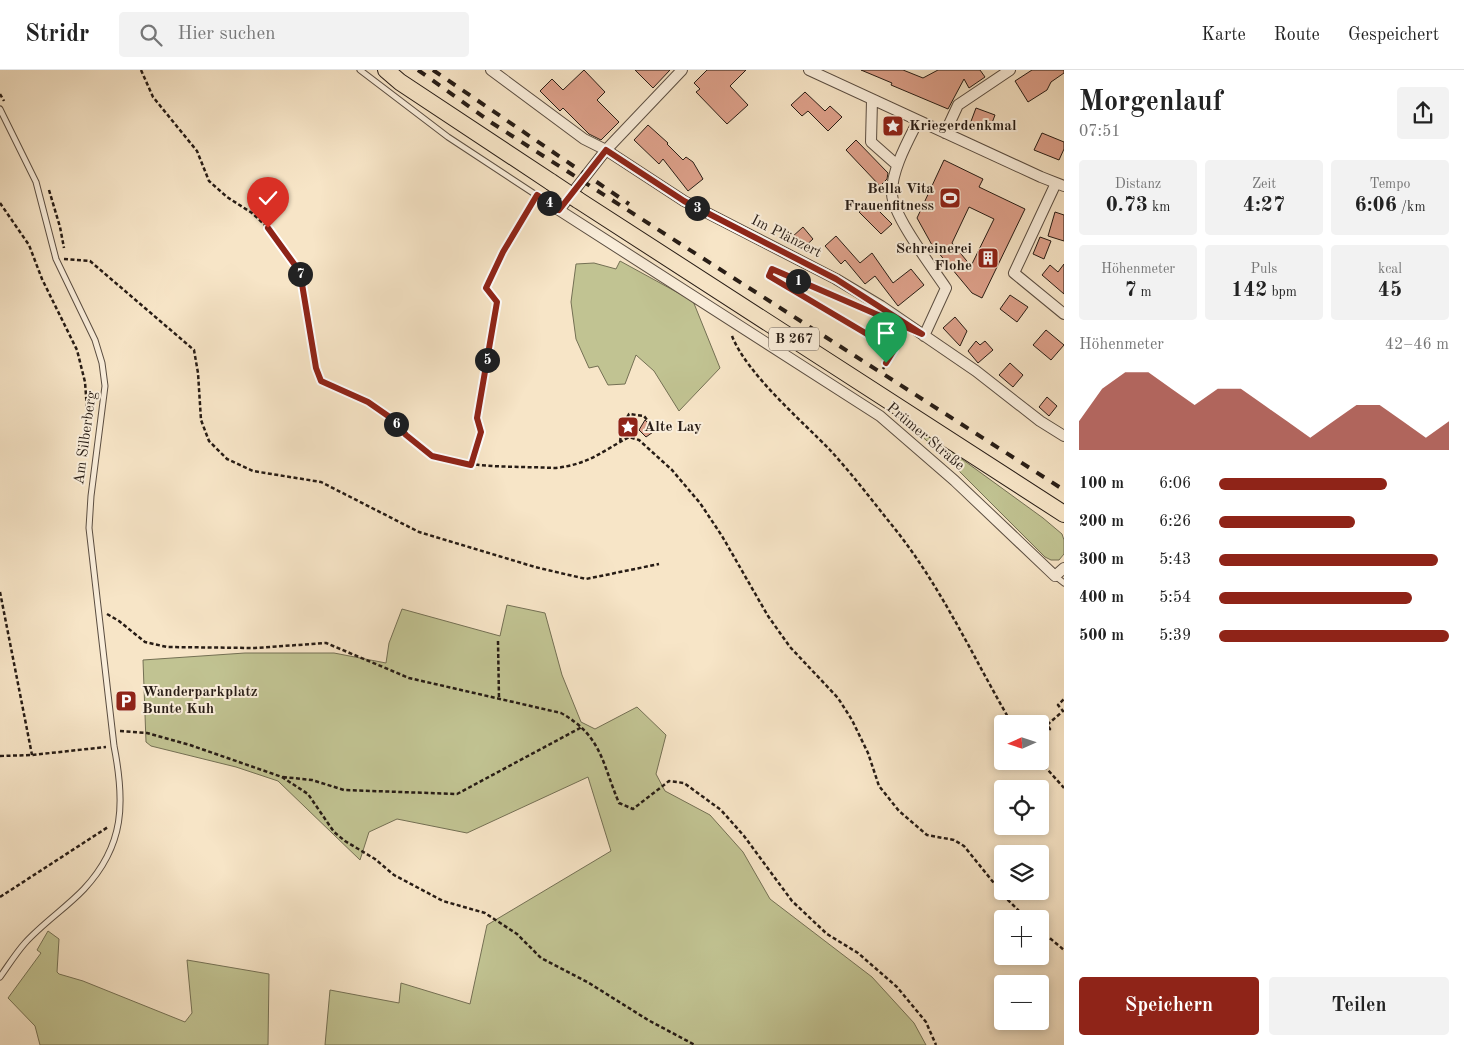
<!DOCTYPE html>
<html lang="de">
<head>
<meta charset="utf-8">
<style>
	:root { --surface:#fff; --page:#f2f2f2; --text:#222; --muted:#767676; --line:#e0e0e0; --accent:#8f2418 }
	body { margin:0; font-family:"Old Standard TT",serif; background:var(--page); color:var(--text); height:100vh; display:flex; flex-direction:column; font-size:19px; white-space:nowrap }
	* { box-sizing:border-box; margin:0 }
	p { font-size:16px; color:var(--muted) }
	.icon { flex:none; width:28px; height:28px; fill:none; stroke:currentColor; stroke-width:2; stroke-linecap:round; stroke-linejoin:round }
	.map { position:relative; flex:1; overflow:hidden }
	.sheet { display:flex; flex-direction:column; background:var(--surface); width:400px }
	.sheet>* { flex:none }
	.needle { width:32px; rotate:267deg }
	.buttons { position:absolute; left:994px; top:645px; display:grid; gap:10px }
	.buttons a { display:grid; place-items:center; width:55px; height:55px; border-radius:5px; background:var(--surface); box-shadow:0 2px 8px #0003; font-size:25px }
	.pin { position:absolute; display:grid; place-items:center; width:42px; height:42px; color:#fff; margin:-51px -21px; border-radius:50% 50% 50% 0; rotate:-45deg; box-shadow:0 0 5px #0007 }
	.pin .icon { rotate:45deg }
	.km { position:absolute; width:25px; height:25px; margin:-12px; border-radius:50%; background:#222; color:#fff; font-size:14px; line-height:25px; text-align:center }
	.round { display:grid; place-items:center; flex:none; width:52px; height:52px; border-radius:5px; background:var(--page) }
	.summary { display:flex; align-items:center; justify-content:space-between; height:85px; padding:0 15px }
	h1 { font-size:28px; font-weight:600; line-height:38px }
	.stats { display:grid; grid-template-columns:repeat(3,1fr); gap:8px; height:85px; padding:5px 15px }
	.stats div { display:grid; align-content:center; border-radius:5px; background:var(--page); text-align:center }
	.stats b { font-size:21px; font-weight:600 }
	.stats small { font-size:14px; font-weight:400 }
	.stats p { font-size:14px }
	.chart { height:140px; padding:10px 15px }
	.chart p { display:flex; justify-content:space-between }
	.chart svg { width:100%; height:90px; margin-top:5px; fill:var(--accent); opacity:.7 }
	.primary-button { display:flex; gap:10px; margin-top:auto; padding:10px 15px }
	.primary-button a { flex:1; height:58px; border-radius:5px; background:var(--accent); color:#fff; font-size:20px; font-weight:600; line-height:58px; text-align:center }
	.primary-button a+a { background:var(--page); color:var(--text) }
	ul { padding:0 15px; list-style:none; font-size:16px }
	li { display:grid; grid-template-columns:80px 60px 1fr; align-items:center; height:38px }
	li i { height:12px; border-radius:6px; background:var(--accent) }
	header { display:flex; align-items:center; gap:30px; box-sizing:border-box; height:70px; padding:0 25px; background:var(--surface); border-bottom:1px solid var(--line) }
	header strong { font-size:24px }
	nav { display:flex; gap:28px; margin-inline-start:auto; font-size:18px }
	.search { width:350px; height:45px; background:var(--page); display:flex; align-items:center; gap:12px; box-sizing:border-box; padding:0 18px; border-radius:5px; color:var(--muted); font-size:19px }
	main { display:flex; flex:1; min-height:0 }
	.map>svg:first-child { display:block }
</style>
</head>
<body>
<header>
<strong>Stridr</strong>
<div class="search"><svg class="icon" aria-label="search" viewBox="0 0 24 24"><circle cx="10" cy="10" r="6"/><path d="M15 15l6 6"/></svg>Hier suchen</div>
<nav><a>Karte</a><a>Route</a><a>Gespeichert</a></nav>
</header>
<main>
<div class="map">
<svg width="1064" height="975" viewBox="0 0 1064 975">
	<rect width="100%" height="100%" fill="#f7e5c7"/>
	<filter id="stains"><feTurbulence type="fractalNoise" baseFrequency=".004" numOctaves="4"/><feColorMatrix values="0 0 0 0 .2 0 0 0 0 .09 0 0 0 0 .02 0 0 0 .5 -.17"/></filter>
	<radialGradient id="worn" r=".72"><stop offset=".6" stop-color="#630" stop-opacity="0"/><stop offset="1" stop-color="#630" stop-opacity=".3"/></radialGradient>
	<path fill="#c1c392" stroke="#747054" d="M620,191l73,40 27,67 -41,43 -25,-40 -18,-16 -11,29 -17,1 -10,-19 -9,2 -13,-29 -5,-37 5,-38 18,-1 22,6z
		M900,347l26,16 117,85 19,16 2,6v14l-5,6h-8l-6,-3 -101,-101z
		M507,535l38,8 17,62 19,47 14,7 42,-22 29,28 -10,39 9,17 45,24 33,37 27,47 102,78 42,46 12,22h-601l5,-55 69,13 2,-20 69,21 17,-79 124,-74 -23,-74 -121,56 -70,-14 -28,13 -9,28 -82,-79 -42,-14 -85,-21 -5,-4 -3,-82 102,-7h89l52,10 3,-20 13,-34 98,27z
		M48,861l11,8 -2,33 2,2 24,7 102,41 7,-9 -5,-53 82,14 -1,71h-228l-5,-19 -27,-28 33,-45 -4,-3z"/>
	<path fill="#dea18b" stroke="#271c15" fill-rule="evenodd" d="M584,0l21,22 -8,8 22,22 -18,18 -12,-6 -26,-26 -3,3 -20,-20 12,-12 11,11z
		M635,0h35l-17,18z
		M707,0h39l-16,16 18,19 -21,19 -31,-32 4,-3 -6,-6z
		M861,0h42l20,8 15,-8h42l5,7 -16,11 -5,-9 -16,30 -57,-24 1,-2z
		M1032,0h32v3l-13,9 -4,8 -19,12 -13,-21z
		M805,22l20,19 5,-5 12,11 -14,14 -20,-20 -6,5 -11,-11z
		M976,38l19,7 -6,16 -19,-7z
		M648,55l20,18 -1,1 16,16 3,-3 7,5 10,17 -15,12 -25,-32 -4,5 -25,-24z
		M1042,63l22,9v7l-5,11 -25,-10z
		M856,70l32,33 -1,6 -7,7 -34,-36z
		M944,90l39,19 -4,8 46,22 -43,89 -10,-5 -40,-48 -15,-27zM969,137l25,12 -23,47 -19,-23z
		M870,132l22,22 -11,10 -22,-22z
		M1055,142l9,3v26l-16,-5z
		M803,157l10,12 -12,11 -10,-12z
		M836,166l24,27 12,-10 21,30 18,-14 13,16 -26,21 -23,-30 -10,8 -20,-24 -4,4 -16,-18z
		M1040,167l11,4 -7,18 -11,-5z
		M1064,194v30l-22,-19 8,-10 8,7z
		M1010,225l18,12 -11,15 -17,-13z
		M955,247l12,14 -7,15 -17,-18z
		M1046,260l18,15 -13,15 -18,-15z
		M976,271l4,4 5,-4 8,9 -15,13 -10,-12z
		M1010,293l13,12 -10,12 -14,-12z
		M1047,327l10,9 -8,10 -10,-9z
		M645,350l11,10 -10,7 -7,-7z"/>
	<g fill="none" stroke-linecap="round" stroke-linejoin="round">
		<g stroke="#5b4e42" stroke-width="7">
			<path id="service" d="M360,0l88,67 111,73
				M0,39l36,73 20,77 39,81 7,23 3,23 -14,110 -2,32 25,218c11,56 11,99 -30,143 -18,19 -41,34 -59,54 -9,10 -17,23 -25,34
				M1055,506l9,7"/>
		</g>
		<g stroke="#5b4e42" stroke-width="12">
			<path id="minor" d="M491,0l93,69 22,11 78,51 152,78 45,27 95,65 64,50 24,15
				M682,0l-76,80 -47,60 321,206 75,65 100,95 9,-8
				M809,0l232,107 23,9
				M872,30l-1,42 26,23
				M918,51c-10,20 -27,50 -26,73 1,22 40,73 54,94l-22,48
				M945,63l13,-28 52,-35
				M1056,113l-42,90 50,41"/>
		</g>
		<g stroke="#271c15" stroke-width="18">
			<path id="primary" d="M386,0l14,12 151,100
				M578,130l486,314"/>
		</g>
		<path stroke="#271c15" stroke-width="2.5" stroke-dasharray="4 2.5" stroke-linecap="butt" d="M141,0l12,27 44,54 12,30 18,16 25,16 16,15 32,44 16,96 5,13c23,13 47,20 68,35 15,12 26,34 46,40 38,13 81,10 121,12 33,-4 45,-16 73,-31l10,3 33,30 28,33 22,33 46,80 22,31 48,51 14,22 16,33 11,33 20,25 28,24 27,5 10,6 42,52 21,21
			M0,24l4,7
			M49,120l11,37 4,21
			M0,133l29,42 13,34 35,71 8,32 4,54
			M64,189l26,2 104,89 4,23 3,47 8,21 18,18 26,12 68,11 98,50 116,35 51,12 73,-15
			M857,236l-85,-37 -3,7 125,74 -5,9
			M732,266c15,38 69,84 98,114 23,25 44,53 65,79 47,59 79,130 117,195
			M883,299l6,-10 2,2
			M620,372l2,-15 7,-13 15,2 7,9
			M471,395l10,-33 -4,-14 20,-115 -11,-15 17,-36 30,-49
			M0,522l32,163
			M107,544l12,7 26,21 22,5 88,1 71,-5 83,35 152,35c41,23 41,50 58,90l14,6 36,-28 15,2 37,27 23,26 48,65 35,33 31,19 39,34 29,35 10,23
			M498,571l1,58
			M120,661l27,2 43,12 92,32 26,17 26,38 11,9 30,18 19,16 49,26 42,12 32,21 24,24 48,25 59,37 47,25
			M1040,669l10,-10 -3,-4 16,-14 -5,-6 6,-6
			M1040,673l2,3 -2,2
			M1040,683v3
			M0,686l32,-1 74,-8
			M1040,691l24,27
			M283,707l29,3 32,10 113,4 125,-67
			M0,827l108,-70
			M1040,860l24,20"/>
		<use href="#service" stroke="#faeedb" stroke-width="5"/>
		<use href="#minor" stroke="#faeedb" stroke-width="10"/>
		<use href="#primary" stroke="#f7e5c7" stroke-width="16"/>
		<path stroke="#271c15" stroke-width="4" stroke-dasharray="9 9" stroke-linecap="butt" d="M418,0l74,53 572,367
			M433,0l196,134"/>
		<g stroke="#271c15" stroke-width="18" stroke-linecap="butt">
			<path id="primary-bridge" d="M551,112l27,18"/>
		</g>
		<use href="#primary-bridge" stroke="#f7e5c7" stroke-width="16"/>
	</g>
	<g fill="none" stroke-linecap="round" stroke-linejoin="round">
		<g stroke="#fff" stroke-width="10">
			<path id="route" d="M268,158l32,44 16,96 5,13 47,21 23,16 15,17 26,21 39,9 10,-33 -4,-14 20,-116 -11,-14 17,-36 34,-57 22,15 47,-60 78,51 152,78 86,55 -150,-65 -3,7 125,74 -8,13"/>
		</g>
		<use href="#route" stroke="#8f2418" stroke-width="6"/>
	</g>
	<defs>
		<g id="sight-square" transform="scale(1.125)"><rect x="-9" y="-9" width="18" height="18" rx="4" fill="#8f2418" stroke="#faeedb"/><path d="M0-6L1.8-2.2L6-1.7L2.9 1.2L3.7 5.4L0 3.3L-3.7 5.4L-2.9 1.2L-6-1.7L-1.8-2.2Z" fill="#fff"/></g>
		<g id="stadium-square" transform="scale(1.125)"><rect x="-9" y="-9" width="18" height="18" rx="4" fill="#8f2418" stroke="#faeedb"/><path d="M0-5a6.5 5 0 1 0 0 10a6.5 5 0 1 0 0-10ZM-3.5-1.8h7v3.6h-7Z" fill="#fff"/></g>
		<g id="building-square" transform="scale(1.125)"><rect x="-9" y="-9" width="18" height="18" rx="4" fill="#8f2418" stroke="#faeedb"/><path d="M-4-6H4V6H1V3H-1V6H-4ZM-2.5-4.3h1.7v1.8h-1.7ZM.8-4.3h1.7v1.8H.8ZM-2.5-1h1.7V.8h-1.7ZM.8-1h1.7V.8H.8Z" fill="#fff"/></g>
		<g id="parking-square" transform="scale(1.125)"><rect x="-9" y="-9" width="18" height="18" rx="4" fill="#8f2418" stroke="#faeedb"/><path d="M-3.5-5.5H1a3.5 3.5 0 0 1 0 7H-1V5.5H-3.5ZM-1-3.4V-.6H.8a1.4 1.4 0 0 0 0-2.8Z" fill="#fff"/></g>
	</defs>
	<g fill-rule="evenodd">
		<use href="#sight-square" x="893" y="56"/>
		<use href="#stadium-square" x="950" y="128"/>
		<use href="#building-square" x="988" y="188"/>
		<use href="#sight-square" x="628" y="357"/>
		<use href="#parking-square" x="126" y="631"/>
	</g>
	<g text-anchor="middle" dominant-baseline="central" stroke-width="4" stroke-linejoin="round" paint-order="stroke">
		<rect fill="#faeedb" stroke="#665b50" stroke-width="1" x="769" y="257.5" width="50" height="23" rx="4"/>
		<g font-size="14" font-weight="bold" fill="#271c15">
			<text x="794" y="269">B 267</text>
		</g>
		<g font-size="15" font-weight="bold" fill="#271c15" stroke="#faeedb" text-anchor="start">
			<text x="909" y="56">Kriegerdenkmal</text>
			<text x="934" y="119" text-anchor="end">Bella Vita<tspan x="934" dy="17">Frauenfitness</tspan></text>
			<text x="972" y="179" text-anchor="end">Schreinerei<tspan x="972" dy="17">Flohe</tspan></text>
			<text x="644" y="357">Alte Lay</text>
			<text x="142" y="622">Wanderparkplatz<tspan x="142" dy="17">Bunte Kuh</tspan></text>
		</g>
		<g font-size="15" fill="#271c15" stroke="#faeedb">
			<text transform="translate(786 167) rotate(27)">Im Plänzert</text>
			<text transform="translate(925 367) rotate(40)">Prümer Straße</text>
			<text transform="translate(86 368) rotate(-82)">Am Silberberg</text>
		</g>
	</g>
	<rect width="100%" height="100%" filter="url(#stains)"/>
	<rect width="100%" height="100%" fill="url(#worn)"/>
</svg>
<div class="buttons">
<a><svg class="needle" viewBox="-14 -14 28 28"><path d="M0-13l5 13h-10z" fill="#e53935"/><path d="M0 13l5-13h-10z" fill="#767676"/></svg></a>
<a><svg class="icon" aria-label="locate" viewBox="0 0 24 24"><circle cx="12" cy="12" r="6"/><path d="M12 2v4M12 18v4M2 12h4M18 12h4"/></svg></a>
<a><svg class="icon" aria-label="layers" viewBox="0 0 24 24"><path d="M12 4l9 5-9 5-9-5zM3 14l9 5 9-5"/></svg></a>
<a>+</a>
<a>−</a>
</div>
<div class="pin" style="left:886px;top:293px;background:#1e9e55"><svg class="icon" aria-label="arrive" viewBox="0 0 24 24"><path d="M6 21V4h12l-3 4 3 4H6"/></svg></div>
<div class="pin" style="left:268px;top:158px;background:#d93025"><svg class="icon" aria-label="check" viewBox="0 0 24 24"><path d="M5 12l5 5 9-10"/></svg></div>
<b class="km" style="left:798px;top:211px">1</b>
<b class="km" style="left:697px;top:138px">3</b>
<b class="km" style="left:549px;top:133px">4</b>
<b class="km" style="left:487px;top:290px">5</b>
<b class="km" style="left:396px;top:354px">6</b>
<b class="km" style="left:300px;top:204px">7</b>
</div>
<section class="sheet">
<div class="summary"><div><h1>Morgenlauf</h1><p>07:51</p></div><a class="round"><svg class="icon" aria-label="share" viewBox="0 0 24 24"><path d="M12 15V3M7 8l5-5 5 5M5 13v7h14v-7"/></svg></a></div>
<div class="stats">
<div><p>Distanz</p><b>0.73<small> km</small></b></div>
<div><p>Zeit</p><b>4:27</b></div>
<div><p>Tempo</p><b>6:06<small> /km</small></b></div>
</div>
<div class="stats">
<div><p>Höhenmeter</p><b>7<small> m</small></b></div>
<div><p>Puls</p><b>142<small> bpm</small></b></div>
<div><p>kcal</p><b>45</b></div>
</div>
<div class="chart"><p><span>Höhenmeter</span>42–46 m</p>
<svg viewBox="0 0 160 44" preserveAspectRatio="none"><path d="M0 44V30L10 14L20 6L30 6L40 14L50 22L60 14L70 14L80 22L90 30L100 38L110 30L120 22L130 22L140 30L150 38L160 30V44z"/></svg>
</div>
<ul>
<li><b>100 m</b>6:06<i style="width:73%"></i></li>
<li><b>200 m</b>6:26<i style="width:59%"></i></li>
<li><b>300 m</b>5:43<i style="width:95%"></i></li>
<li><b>400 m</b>5:54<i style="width:84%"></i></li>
<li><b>500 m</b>5:39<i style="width:100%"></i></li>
</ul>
<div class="primary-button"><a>Speichern</a><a>Teilen</a></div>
</section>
</main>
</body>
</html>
